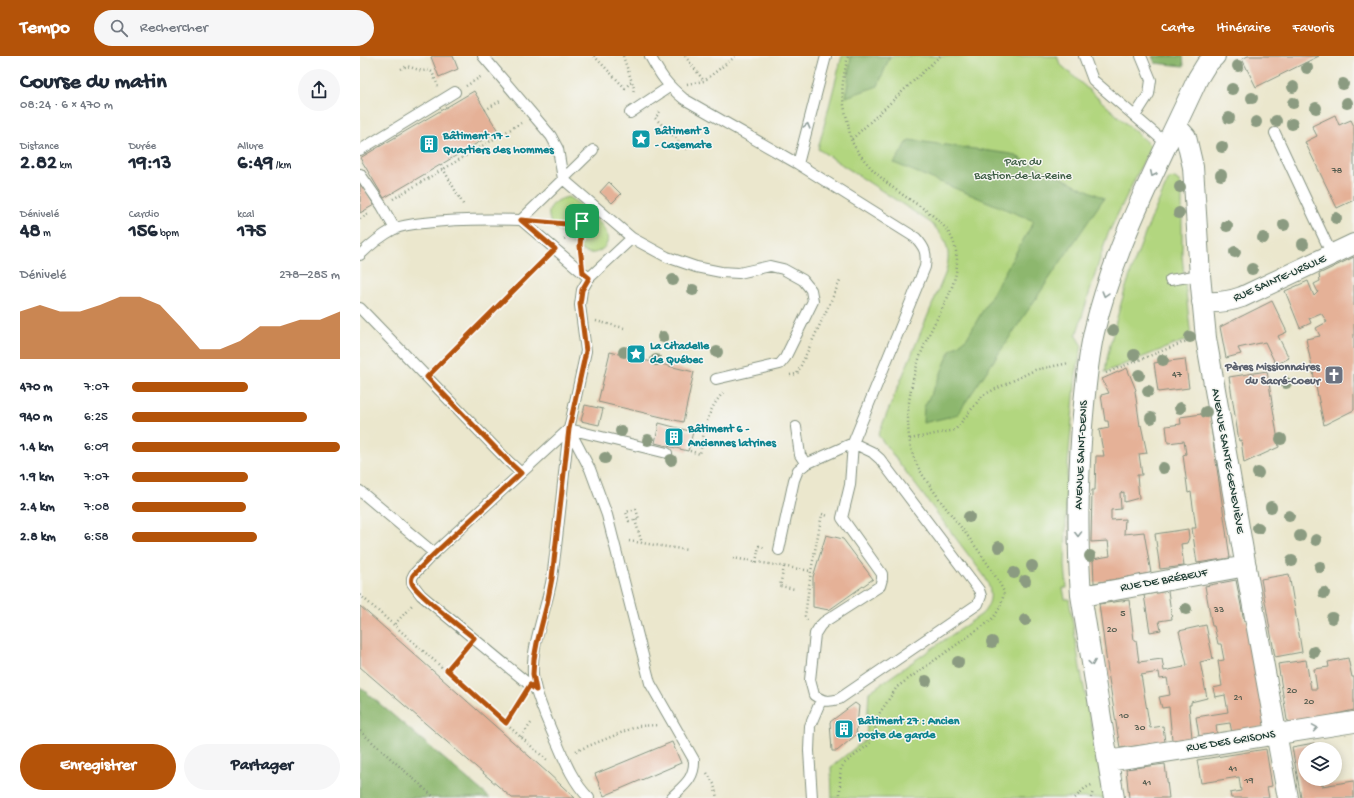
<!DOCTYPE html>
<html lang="fr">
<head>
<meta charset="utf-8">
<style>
	:root { --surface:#fff; --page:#f6f6f7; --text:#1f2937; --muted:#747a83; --accent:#b45309 }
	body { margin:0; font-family:"Gochi Hand",sans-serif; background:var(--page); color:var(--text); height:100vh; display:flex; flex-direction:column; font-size:15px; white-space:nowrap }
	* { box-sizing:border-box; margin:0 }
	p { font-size:13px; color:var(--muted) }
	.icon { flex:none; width:22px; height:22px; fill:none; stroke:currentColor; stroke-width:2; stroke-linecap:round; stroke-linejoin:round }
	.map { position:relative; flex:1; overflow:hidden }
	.sheet { display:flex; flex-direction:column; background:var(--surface); width:360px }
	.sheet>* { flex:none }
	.controls { position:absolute; left:938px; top:686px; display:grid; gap:8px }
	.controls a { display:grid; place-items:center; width:44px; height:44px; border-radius:50%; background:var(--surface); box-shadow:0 2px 10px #0003; font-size:20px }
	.pin { position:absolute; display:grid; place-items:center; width:34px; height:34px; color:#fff; margin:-17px; border-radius:8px; box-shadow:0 2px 6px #0006 }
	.round { display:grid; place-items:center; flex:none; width:42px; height:42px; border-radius:21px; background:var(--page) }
	.headline { display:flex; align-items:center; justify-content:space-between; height:68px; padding:0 20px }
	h1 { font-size:22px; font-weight:700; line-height:30px }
	.stats { display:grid; grid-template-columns:repeat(3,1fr); gap:6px; height:68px; padding:4px 20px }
	.stats div { display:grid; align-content:center }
	.stats b { font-size:20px; font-weight:700 }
	.stats small { font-size:11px; font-weight:400 }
	.stats p { font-size:11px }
	.chart { height:112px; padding:8px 20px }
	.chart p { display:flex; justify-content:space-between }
	.chart svg { width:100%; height:72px; margin-top:4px; fill:var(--accent); opacity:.7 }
	.button { display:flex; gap:8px; margin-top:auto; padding:8px 20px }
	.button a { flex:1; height:46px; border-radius:24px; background:var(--accent); color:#fff; font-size:16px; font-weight:700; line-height:46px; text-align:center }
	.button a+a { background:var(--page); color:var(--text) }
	ul { padding:0 20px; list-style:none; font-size:13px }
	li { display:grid; grid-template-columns:64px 48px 1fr; align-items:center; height:30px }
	li i { height:10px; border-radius:5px; background:var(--accent) }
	header { display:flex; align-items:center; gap:24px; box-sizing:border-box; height:56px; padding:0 20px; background:var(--accent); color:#fff }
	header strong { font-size:19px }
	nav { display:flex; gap:22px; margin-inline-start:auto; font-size:14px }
	.search { width:280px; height:36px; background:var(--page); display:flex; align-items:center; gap:10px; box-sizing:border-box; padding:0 14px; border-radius:22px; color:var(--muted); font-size:15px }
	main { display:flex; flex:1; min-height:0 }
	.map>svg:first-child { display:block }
</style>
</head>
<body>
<header>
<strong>Tempo</strong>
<div class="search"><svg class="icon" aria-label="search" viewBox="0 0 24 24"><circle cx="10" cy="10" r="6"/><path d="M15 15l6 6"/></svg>Rechercher</div>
<nav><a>Carte</a><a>Itinéraire</a><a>Favoris</a></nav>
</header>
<main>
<section class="sheet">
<div class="headline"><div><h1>Course du matin</h1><p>08:24 · 6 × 470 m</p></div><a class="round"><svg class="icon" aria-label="share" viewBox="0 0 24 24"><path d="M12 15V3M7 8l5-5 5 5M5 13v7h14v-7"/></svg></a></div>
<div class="stats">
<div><p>Distance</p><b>2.82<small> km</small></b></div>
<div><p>Durée</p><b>19:13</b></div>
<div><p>Allure</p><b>6:49<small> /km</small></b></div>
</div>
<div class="stats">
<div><p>Dénivelé</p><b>48<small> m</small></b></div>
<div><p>Cardio</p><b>156<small> bpm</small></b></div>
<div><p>kcal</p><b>175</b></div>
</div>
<div class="chart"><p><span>Dénivelé</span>278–285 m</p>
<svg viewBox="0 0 160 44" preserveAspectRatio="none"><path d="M0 44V15L10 11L20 15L30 15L40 11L50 6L60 6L70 11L80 24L90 38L100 38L110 33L120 24L130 24L140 20L150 20L160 15V44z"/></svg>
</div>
<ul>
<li><b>470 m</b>7:07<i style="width:56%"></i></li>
<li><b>940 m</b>6:25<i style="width:84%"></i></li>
<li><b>1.4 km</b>6:09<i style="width:100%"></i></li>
<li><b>1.9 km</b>7:07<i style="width:56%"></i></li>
<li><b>2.4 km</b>7:08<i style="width:55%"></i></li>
<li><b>2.8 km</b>6:58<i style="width:60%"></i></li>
</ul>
<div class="button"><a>Enregistrer</a><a>Partager</a></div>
</section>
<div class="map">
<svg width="994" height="742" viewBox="0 0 994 742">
	<rect width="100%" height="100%" fill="#f6f6f2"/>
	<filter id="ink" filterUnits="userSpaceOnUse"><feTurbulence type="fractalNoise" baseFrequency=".025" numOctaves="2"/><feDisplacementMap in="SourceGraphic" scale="8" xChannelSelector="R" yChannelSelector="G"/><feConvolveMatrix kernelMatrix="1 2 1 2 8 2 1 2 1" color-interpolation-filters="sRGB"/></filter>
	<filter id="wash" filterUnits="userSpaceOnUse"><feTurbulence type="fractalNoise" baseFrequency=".012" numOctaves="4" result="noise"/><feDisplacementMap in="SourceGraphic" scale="16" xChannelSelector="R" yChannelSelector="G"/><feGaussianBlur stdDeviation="0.9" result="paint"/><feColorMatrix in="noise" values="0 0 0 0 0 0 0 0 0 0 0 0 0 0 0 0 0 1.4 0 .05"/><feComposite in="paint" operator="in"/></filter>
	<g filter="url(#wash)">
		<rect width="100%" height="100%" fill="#ebe7cd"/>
		<path fill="#b2d67f" stroke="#688a5a" d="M482,0h215l3,8 91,82 -44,90 -31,100 6,10 -6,28 -9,101 -2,91 2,22h-4l2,11h4l11,69 26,130h-274l-1,-31 35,-28 3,-47 113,-78c11,-12 10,-23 3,-37l-107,-142 67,-161c7,-23 2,-34 -14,-51l-113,-74z
			M815,122l4,3 3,6v69l9,82 -86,34c2,-18 7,-34 11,-51 13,-48 30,-93 51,-138l2,-4z
			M208,141c13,7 56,38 33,53 -6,4 -12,4 -18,1 -8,-3 -13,-9 -19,-15 -4,-4 -10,-8 -13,-13 -7,-15 4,-23 17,-26z"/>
		<path fill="#8db76e" stroke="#567a51" d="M491,0h39l-12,30 -32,11z
			M792,0h31l1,10 -29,-3z
			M549,84l102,14 93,44 -147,217 -34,8 1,-16 15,-29 11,-27 17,-13 67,-117 -140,-58z
			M0,631l130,111h-130z"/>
		<g id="blocks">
			<path fill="#e5b197" d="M73,0h20l5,13 -19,8 -8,-20z
				M888,0h71l-63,31 -14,-28z
				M114,35l24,40 -114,67 -24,-40z
				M975,59l4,10 12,-5 3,6v74l-17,8 -32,-66 12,-6 -5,-10z
				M0,125l14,24 -14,8z
				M249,126l12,12 -9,9 -12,-11z
				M994,201v153l-30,15 -18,-86 14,-3 -4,-8 11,-6 -6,-9 -12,5 2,5 -11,5 -15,-37 23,-10 6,15 4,-4 -4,-8 6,-3 -1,-7z
				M912,245l15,31 -9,4 11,22 -13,7 -11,-23 -27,6 3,6 -15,4 -6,-31z
				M250,296l84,20 -11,50 -85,-20z
				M825,303l4,29 -31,4 -4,-29z
				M767,312l9,22 -1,1 5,35 1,-1 6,28 -8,1 3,21h-5l2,23 -15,4v-10l-4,1 1,16 -10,1v10l14,-1 -1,15 20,-2 7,41 -57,10 -1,-24 17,-3 -2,-15 -17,1 1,-52h3l1,-34h8l-5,-26 10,-2 -1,-7h-3l-4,-26 8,-2 -7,-14z
				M907,315l12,76 -35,16 -3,-23 -2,1 -10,-64z
				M225,349l18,4 -4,16 -18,-4z
				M849,357l21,145 -33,5 -5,-35h4l-5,-36 -3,1 -5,-38 3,-1 -2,-13 -16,2 -2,-17 15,-2 -1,-7z
				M299,367l34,9 -5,19 -33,-8z
				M828,473l1,9 -2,5 -6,1 3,22 -24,3 -5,-35z
				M466,479l17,4 30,40 -44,31 -16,-3v-30z
				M929,518l13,78 -27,5 -14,-78z
				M876,524l8,41 3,-1 20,106 -35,7 -2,-10 -14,2 1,8 -18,3 -3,-19 32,-5 -3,-17 -10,2 -2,-9 9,-2 -4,-25 6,-1 -3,-16h-3l-4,-18h-2l-7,-40z
				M808,535l4,28 -13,2 2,9 -11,2 -6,-37z
				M769,544l5,40h2l3,22 23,-3 2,12 20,-4 -1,-1 4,-1 -8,-34 27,-6 7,34 -13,3 7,36 -16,4v3h-2l3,33 -20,2 -3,-33 -7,1 -3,-11 11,-2 -3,-17 -7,1 -1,-7 -18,3 9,53 13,-2 2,16 -45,6 -11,-69 -10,-75z
				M0,550l188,167 27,25h-63l-152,-131z
				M988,602l4,19h2v33l-39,9 -25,3 -3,-2 -9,-56 28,-4 5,29h6l-3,-20 15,-2 -1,-5z
				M495,647l4,3 -3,29 -19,16h-5l-2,-29z
				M312,686l9,21 -77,33 -9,-22z
				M954,687l1,6h-10v30h16l1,7 32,-5v17h-53l-9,-51z
				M906,693l6,37 -5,1 2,11h-38l-1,-5 11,-2 -2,-14 -38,6 -4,-23z
				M805,708l4,34h-40l-3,-29z"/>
		</g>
	</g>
	<g filter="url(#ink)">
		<use href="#blocks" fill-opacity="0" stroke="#859280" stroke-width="1"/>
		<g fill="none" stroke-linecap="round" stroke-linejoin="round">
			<g stroke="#859280" stroke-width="12">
				<path id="service" d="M123,0l68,80 7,13 5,30 69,59 35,19 29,10 25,5 18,1 31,-7 13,3 20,11 8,10 2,11 -28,57 -5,6 -64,15
					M290,0c11,20 16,28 34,43l114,65 118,74c9,10 11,15 9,29l-72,176 -3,42 -8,33 40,56v5l-2,7 -56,36 -4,4 -5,8 -5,46 4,15c10,7 14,7 25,4l139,-95 3,-8 -2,-6 -99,-131 -8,-7 -19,-9 -47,21 -8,6 -4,10 -15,70
					M724,0l9,24 74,64
					M270,57l39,-26
					M775,60l14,-22 2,-14 -10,-24
					M915,77l57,122
					M0,94l95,-58
					M438,108l28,-108
					M0,118l22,32 13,23
					M161,164l68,58
					M0,199c10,-10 21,-19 34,-26 9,-4 20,-5 30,-6 32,-4 65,-4 97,-3l72,-70
					M810,224l30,-5
					M0,252l148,153 13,12
					M436,371l4,28 6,9
					M209,373l21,40 17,46 43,168 44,77c1,19 -11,26 -23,38
					M209,373l98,24
					M0,435l74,62
					M176,634c-1,-5 -3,-11 -3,-16 -2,-30 14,-66 19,-96 7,-49 11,-100 17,-149
					M229,742c-15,-15 -23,-34 -31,-53 -9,-19 -16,-36 -22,-55l-115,-95 -9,-12v-5l2,-4 20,-21 135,-124 17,-78 -6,-46 2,-15 7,-12 43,-40
					M452,742l-3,-47 1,-25 11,-26"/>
			</g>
			<g stroke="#859280" stroke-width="22">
				<path id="minor" d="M816,70l10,11 7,30 7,108 6,63 42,241 40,219
					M842,246c15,1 26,0 40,-5l112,-53
					M721,539l12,-1 153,-28
					M748,705l246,-39
					M754,742l-33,-203c-4,-56 -3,-113 1,-169 3,-32 5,-63 12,-94 21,-89 66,-171 104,-254l8,-13 9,-9"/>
			</g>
			<path stroke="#859280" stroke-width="2.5" stroke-dasharray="1 3" stroke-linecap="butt" d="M234,0l31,32 7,-7
				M263,0l11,32 -1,5
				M325,0l19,25
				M41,13l6,-3 15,5 7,-1 3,2 6,14
				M327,28l17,-3 32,-25
				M106,30l16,-10
				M125,54l17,-10
				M300,56l-5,6 33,32
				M492,83l88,-83
				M81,109l23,41
				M33,143l128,-76
				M0,163l10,-6
				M186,166l20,2 16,-3 -1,31
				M204,183l22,-22
				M236,265l28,7
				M77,311l108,-109
				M746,317l81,-32
				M430,319l7,-1 44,-95
				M550,383l45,-9 28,-35 52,-25 34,-7
				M330,395l10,3c4,-23 7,-44 23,-61
				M276,453l3,10 -10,2 -3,-9z
				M275,464l7,23
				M269,485l58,9
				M373,502l78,13
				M396,506l3,-16 6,2
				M424,511l-4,19 15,3
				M0,539l188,166
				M447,564l-2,-4 6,-45 11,-57 6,2
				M35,568l17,-19
				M87,614l17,-21
				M146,667l17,-27
				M0,675l75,67
				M161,681l11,-15
				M216,695l62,-25 21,-1
				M347,717l7,11 3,14
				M480,742v-22l1,-8 4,-5 22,-17 5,-6 7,-26 18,-27 93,-66c9,-9 12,-17 14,-29 -15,-31 -43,-64 -64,-92 -10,-15 -23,-30 -28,-48 -10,-38 0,-80 16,-115 12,-28 36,-58 27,-90 -5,-23 -31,-38 -49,-50 -21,-14 -42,-33 -54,-55 -2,-6 -3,-13 -4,-19 -2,-8 -4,-16 -5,-24 -2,-14 2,-30 5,-43
				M715,742l10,-10 9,-4
				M731,742l2,-7"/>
			<use href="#service" stroke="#fff" stroke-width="10"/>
			<use href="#minor" stroke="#fff" stroke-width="20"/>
		</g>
		<g fill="#8b9b81">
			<circle cx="878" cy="10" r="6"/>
			<circle cx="947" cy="12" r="6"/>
			<circle cx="983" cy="28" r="6"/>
			<circle cx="933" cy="31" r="6"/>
			<circle cx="872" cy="33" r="6"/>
			<circle cx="892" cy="42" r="6"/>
			<circle cx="933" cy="47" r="6"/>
			<circle cx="987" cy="47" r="6"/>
			<circle cx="956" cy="52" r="6"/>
			<circle cx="869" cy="62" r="6"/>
			<circle cx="916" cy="65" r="6"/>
			<circle cx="896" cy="66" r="6"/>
			<circle cx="932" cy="68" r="6"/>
			<circle cx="862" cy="91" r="6"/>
			<circle cx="861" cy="119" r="6"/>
			<circle cx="820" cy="131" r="6"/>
			<circle cx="819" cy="157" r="6"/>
			<circle cx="976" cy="162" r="6"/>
			<circle cx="924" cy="169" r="6"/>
			<circle cx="867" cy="170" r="6"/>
			<circle cx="903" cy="182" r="6"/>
			<circle cx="943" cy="188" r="6"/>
			<circle cx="875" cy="196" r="6"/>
			<circle cx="892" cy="213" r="6"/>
			<circle cx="313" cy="224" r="6"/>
			<circle cx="333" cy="234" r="6"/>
			<circle cx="753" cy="274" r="6"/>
			<circle cx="303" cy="281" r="6"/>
			<circle cx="830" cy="281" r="6"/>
			<circle cx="264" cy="296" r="6"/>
			<circle cx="357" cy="296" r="6"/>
			<circle cx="774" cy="299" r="6"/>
			<circle cx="296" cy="304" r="6"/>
			<circle cx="803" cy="304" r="6"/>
			<circle cx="779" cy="319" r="6"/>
			<circle cx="926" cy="327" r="6"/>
			<circle cx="788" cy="335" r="6"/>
			<circle cx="820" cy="352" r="6"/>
			<circle cx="846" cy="356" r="6"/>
			<circle cx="791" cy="362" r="6"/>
			<circle cx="261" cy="375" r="6"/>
			<circle cx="921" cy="383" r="6"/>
			<circle cx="288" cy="384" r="6"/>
			<circle cx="245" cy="402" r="6"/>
			<circle cx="311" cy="404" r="6"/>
			<circle cx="803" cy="412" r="6"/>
			<circle cx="898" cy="417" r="6"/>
			<circle cx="911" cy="451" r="6"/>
			<circle cx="929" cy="460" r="6"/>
			<circle cx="609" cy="461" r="6"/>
			<circle cx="898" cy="472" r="6"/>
			<circle cx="940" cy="480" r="6"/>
			<circle cx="956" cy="484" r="6"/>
			<circle cx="639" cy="491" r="6"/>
			<circle cx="730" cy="500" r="6"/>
			<circle cx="932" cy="505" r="6"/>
			<circle cx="672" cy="510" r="6"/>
			<circle cx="960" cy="511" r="6"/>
			<circle cx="654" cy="517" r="6"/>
			<circle cx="665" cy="525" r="6"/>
			<circle cx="964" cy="537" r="6"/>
			<circle cx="826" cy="553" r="6"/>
			<circle cx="972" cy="562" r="6"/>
			<circle cx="665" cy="564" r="6"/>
			<circle cx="632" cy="586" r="6"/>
			<circle cx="954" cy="596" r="6"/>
			<circle cx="598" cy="606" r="6"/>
			<circle cx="566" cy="625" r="6"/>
		</g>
		<defs><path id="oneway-chevron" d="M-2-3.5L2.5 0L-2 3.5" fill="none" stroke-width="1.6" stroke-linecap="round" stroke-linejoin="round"/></defs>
		<g stroke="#8f9e9a">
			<use href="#oneway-chevron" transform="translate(447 70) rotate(-75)"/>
			<use href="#oneway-chevron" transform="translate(793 118) rotate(115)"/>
			<use href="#oneway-chevron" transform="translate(745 238) rotate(106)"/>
			<use href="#oneway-chevron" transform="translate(718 478) rotate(90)"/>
			<use href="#oneway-chevron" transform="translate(732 607) rotate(81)"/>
			<use href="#oneway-chevron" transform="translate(955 672) rotate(-9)"/>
		</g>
	</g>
	<g fill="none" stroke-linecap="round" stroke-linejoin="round" filter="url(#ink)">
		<g stroke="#fff" stroke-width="8">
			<path id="route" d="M161,164l45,4 16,-3 -2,25 3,27 6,5 -7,12 -2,14 6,47 -17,78 -17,149 -5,26 -10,39 -3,16 -1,15 3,16 -6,-5 -24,38 -59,-53 27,-32c-11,-9 -59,-45 -62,-55 -1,-3 0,-7 2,-9l20,-20 87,-81 -13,-12 -81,-84 128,-128z"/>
		</g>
		<use href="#route" stroke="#b45309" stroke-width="5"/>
	</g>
	<defs>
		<g id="sight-square" transform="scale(1)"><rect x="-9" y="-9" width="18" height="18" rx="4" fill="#0f9aa8" stroke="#f6f6f2"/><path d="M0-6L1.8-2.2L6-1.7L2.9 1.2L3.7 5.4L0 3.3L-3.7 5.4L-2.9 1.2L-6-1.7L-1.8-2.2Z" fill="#fff"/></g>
		<g id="building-square" transform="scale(1)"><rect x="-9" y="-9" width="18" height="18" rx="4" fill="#0f9aa8" stroke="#f6f6f2"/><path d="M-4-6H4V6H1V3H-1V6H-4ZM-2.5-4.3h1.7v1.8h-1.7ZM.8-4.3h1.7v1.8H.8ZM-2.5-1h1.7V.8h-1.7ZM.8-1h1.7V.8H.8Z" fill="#fff"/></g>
		<g id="church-square" transform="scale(1)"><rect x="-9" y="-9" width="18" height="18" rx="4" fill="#6b7280" stroke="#f6f6f2"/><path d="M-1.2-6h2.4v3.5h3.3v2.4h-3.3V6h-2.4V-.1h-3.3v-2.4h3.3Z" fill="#fff"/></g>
	</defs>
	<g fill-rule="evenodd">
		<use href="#sight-square" x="281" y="83"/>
		<use href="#building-square" x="69" y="88"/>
		<use href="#sight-square" x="276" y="298"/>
		<use href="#church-square" x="974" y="319"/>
		<use href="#building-square" x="314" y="381"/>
		<use href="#building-square" x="484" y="673"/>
	</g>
	<g text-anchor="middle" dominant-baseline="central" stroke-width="3" stroke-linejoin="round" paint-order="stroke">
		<g font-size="10" fill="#505a4d">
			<text x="977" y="115">78</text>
			<text x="817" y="319">47</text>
			<text x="859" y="554">33</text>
			<text x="763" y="558">5</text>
			<text x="752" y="574">20</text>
			<text x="932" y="635">20</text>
			<text x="878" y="642">21</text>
			<text x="949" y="646">20</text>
			<text x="764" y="660">10</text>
			<text x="780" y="672">30</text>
			<text x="873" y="713">41</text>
			<text x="889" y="725">19</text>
			<text x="787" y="727">41</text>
		</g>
		<g font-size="12" font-weight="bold" fill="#0d838f" stroke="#f6f6f2" text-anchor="start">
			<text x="295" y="76">Bâtiment 3<tspan x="295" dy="14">- Casemate</tspan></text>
			<text x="83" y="81">Bâtiment 17 -<tspan x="83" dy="14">Quartiers des hommes</tspan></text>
			<text x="290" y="291">La Citadelle<tspan x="290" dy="14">de Québec</tspan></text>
			<text x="328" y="374">Bâtiment 6 -<tspan x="328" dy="14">Anciennes latrines</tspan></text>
			<text x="498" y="666">Bâtiment 27 : Ancien<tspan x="498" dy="14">poste de garde</tspan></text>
		</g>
		<g font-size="12" fill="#3c5c43" stroke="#f6f6f2">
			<text x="663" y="107">Parc du<tspan x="663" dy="14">Bastion-de-la-Reine</tspan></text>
		</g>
		<g font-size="12" fill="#1f3d34" stroke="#f6f6f2">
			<text transform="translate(920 223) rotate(-24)">RUE SAINTE-URSULE</text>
			<text transform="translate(722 399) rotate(-87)">AVENUE SAINT-DENIS</text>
			<text transform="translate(867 405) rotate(80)">AVENUE SAINTE-GENEVIÈVE</text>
			<text transform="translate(804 525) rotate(-10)">RUE DE BRÉBEUF</text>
			<text transform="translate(871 686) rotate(-9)">RUE DES GRISONS</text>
		</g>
		<g font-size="12" font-weight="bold" fill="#5b616d" stroke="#f6f6f2" text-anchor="end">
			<text x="960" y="312">Pères Missionnaires<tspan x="960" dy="14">du Sacré-Coeur</tspan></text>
		</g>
	</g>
</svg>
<div class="controls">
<a><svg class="icon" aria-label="layers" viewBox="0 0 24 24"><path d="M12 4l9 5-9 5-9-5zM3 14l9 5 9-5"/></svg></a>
</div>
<div class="pin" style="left:222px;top:165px;background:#1e9e55"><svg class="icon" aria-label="arrive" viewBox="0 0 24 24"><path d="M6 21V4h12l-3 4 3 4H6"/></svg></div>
</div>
</main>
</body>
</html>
